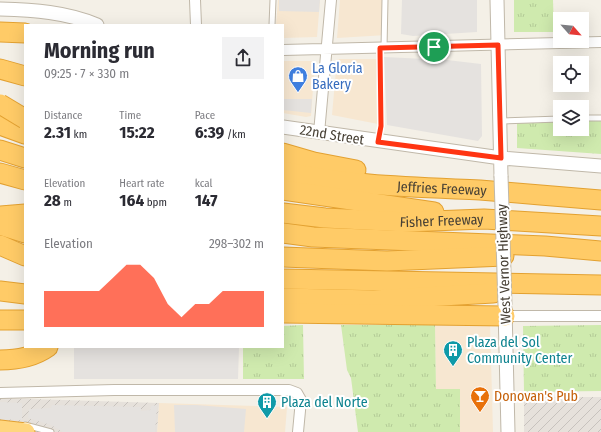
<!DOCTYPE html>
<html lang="en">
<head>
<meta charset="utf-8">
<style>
	:root { --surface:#fff; --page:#f2f2f3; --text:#2b2b33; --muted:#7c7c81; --accent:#ff3513 }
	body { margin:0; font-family:"Fira Sans Condensed",sans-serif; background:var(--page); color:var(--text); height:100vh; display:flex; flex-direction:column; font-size:15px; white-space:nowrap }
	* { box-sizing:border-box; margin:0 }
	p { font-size:13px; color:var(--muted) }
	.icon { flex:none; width:22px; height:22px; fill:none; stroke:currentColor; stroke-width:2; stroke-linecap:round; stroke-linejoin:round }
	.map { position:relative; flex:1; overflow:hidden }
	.sheet { position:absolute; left:24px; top:24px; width:260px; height:324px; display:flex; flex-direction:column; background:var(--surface); border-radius:0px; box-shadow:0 4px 16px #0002 }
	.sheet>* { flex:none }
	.needle { width:26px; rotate:117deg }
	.buttons { position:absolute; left:553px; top:12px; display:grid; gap:8px }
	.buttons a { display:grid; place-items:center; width:36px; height:36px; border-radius:0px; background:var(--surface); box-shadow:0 4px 16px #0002; font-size:20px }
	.pin { position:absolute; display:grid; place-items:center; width:34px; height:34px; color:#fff; margin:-17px; border:2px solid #fff; border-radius:50%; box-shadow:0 1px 4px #0007 }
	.round { display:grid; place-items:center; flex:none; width:42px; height:42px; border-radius:0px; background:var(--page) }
	.overview { display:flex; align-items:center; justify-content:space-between; height:68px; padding:0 20px }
	h1 { font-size:22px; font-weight:700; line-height:30px }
	.metrics { display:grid; grid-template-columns:repeat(3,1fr); gap:6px; height:68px; padding:4px 20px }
	.metrics div { display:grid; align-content:center }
	.metrics b { font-size:17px; font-weight:700 }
	.metrics small { font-size:11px; font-weight:400 }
	.metrics p { font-size:11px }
	.chart { height:112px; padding:8px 20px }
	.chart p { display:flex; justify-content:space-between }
	.chart svg { width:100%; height:72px; margin-top:4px; fill:var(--accent); opacity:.7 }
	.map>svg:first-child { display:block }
</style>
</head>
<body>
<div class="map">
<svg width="601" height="432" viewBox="0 0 601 432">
	<defs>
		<pattern id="industrial-furrows" width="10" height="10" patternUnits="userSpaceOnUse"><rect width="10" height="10" fill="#e6e1db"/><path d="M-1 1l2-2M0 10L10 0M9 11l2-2" fill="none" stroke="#c7c2bd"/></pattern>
		<pattern id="grass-tufts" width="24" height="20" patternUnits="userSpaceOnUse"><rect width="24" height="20" fill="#cfeaae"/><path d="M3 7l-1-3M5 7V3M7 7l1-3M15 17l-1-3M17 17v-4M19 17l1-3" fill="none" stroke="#b3ca96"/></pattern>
	</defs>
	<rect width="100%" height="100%" fill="#f4f0e7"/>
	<path fill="#f7e7d1" d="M278,0h42l-3,37 -34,1v-13h-7z
		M340,0h48l-1,35 -50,3z
		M337,59h41v65l-46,-9z
		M283,61h32l-4,55 -5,1 -23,-4z
		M490,324l3,108h-33v-43h-24l-1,-64z
		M159,403l128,4 -2,25h-128z"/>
	<path fill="url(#industrial-furrows)" d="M524,397h77v35h-77z
		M0,398l159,5 -2,29h-157z"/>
	<path fill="url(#grass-tufts)" d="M514,0h39l1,32h-40z
		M601,120v34l-84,-6v-26l43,-1v8h22v-8z
		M303,325l1,54h-61v-32h40v-21z
		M341,325h94l1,64h24v43h-102l-7,-54 -4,-8z
		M601,325v66l-77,1 -1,-66z"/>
	<path fill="#e5e2df" d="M279,0h41l-1,12 -40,-1z
		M402,0h75v32l-64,4 -12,-2z
		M384,57l63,3 34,4 1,72 -4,5 -91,-16z
		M283,99h29l-1,14 -28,-3z
		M74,347h165l-1,32h-164z
		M0,402l22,1v17l-22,-1z
		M52,405l89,2v4l9,-1 1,-4 6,-1 -2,27h-92l-12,-7 -23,-7 1,-9 22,-1z
		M174,405h22l50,4 -2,23h-69z"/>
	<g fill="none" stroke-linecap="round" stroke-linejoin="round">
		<g stroke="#c0b8a9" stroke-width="7">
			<path id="service" d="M272,25l1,-25
				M384,48l1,-48
				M582,118h19
				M501,121l59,-2
				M379,141l2,-15 -1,-78
				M25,425l26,7"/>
		</g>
		<g stroke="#c0b8a9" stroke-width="12">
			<path id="minor" d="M195,0l1,25
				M283,50l318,-8
				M319,133l12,-133
				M505,316h96
				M0,393l114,-3h175l8,3 4,7 -3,32"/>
		</g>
		<g stroke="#c0b8a9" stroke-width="15">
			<path id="tertiary" d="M497,0l4,176
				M0,9c34,1 66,3 97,16
				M283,127l218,31 100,8
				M505,308l3,124"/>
		</g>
		<g stroke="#e3a131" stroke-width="19">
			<path id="trunk" d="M0,429l26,3"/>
		</g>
		<g stroke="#e3a131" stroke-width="21">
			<g id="motorway">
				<path d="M0,32l25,1"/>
				<path d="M0,69l25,7"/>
				<path d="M0,125l25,9"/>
				<path d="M0,150l25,8"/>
				<path d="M283,153l31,9 42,8"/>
				<path id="s1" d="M283,171c65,15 131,16 197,19 40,3 81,7 121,10"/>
				<path d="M0,173l25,7"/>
				<path d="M283,190l151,22"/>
				<path id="s2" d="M283,213l42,5 81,4 78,-3 117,7"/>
				<path d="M0,216l25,-2"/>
				<path d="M0,225l25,8"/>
				<path d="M283,233l30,4 232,9 56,5"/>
				<path d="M0,245l25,11"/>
				<path d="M283,257l104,4 117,-5"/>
				<path d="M283,279l318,6"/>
				<path d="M0,291l25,3"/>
				<path d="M283,298l91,2 119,-7"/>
				<path d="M283,313l222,3"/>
				<path d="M0,320h25"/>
				<path d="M0,360c17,0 34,-3 48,-13"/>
			</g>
		</g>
		<use href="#service" stroke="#fff" stroke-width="5"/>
		<use href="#minor" stroke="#fff" stroke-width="10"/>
		<use href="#tertiary" stroke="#fff" stroke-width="13"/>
		<use href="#trunk" stroke="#ffd67e" stroke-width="17"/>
		<use href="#motorway" stroke="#ffcb67" stroke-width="19"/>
		<g stroke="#c0b8a9" stroke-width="15" stroke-linecap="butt">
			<path id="tertiary-bridge" d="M501,176l4,129"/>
		</g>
		<g stroke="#e3a131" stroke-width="21" stroke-linecap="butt">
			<path id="motorway-bridge" d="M0,104l25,15"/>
		</g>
		<use href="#tertiary-bridge" stroke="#fff" stroke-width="13"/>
		<use href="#motorway-bridge" stroke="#ffcb67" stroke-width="19"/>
	</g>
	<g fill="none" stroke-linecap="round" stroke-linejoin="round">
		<g stroke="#fff" stroke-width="8">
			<path id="route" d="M498,45l3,113 -123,-16 3,-16 -1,-78z"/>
		</g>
		<use href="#route" stroke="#ff3513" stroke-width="5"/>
	</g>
	<defs>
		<g id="shop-pin" transform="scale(1)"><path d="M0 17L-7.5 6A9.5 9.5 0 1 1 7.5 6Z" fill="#3f7fe0" stroke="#fff"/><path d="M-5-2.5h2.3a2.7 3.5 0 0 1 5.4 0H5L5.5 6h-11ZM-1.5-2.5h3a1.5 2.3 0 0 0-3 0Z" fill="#fff"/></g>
		<g id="building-pin" transform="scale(1)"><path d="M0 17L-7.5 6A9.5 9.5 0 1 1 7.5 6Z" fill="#0f9aa8" stroke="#fff"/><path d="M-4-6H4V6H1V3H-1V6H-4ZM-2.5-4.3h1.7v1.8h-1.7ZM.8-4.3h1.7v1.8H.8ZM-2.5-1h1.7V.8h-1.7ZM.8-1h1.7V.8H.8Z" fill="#fff"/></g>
		<g id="bar-pin" transform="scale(1)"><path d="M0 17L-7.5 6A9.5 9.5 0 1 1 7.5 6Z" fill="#e8710a" stroke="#fff"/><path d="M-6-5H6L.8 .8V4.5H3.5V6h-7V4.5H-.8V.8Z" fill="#fff"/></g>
	</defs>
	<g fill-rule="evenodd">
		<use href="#shop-pin" x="298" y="76"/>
		<use href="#building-pin" x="453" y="350"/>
		<use href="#bar-pin" x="480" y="396"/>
		<use href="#building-pin" x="267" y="402"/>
	</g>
	<g text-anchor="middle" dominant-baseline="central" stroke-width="4" stroke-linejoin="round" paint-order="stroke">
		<g font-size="14" fill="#366cbe" stroke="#fff" text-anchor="start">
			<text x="312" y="68">La Gloria<tspan x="312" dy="16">Bakery</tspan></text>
		</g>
		<g font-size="14" fill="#474035" stroke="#fff">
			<text transform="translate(332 135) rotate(9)">22nd Street</text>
			<text stroke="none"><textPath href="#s1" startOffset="160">Jeffries Freeway</textPath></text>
			<text stroke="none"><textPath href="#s2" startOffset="159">Fisher Freeway</textPath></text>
			<text transform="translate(504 264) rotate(-92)">West Vernor Highway</text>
		</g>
		<g font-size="14" fill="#0d838f" stroke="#fff" text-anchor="start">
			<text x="467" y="342">Plaza del Sol<tspan x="467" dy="16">Community Center</tspan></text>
			<text x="281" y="402">Plaza del Norte</text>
		</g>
		<g font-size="14" fill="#c56008" stroke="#fff" text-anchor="start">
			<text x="494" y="396">Donovan's Pub</text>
		</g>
	</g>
</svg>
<div class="buttons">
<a><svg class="needle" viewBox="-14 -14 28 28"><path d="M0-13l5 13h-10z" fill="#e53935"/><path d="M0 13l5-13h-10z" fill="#7c7c81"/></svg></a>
<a><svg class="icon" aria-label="locate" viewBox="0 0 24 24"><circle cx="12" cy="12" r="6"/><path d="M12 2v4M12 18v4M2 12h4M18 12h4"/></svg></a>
<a><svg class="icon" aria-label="layers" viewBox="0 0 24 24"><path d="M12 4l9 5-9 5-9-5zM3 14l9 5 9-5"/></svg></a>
</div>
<div class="pin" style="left:434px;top:47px;background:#1e9e55"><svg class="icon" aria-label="arrive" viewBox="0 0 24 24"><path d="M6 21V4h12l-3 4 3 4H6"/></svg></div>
<section class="sheet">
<div class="overview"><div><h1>Morning run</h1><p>09:25 · 7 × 330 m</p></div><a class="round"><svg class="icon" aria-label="share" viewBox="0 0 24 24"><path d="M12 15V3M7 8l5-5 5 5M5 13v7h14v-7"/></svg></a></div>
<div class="metrics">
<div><p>Distance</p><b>2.31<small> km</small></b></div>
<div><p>Time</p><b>15:22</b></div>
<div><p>Pace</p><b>6:39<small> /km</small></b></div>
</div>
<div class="metrics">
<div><p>Elevation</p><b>28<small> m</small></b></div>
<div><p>Heart rate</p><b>164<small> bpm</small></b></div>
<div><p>kcal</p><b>147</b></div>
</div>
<div class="chart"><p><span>Elevation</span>298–302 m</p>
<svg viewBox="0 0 160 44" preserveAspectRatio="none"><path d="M0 44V22L10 22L20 22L30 22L40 22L50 14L60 6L70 6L80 14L90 30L100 38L110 30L120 30L130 22L140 22L150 22L160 22V44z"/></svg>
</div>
</section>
</div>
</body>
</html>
